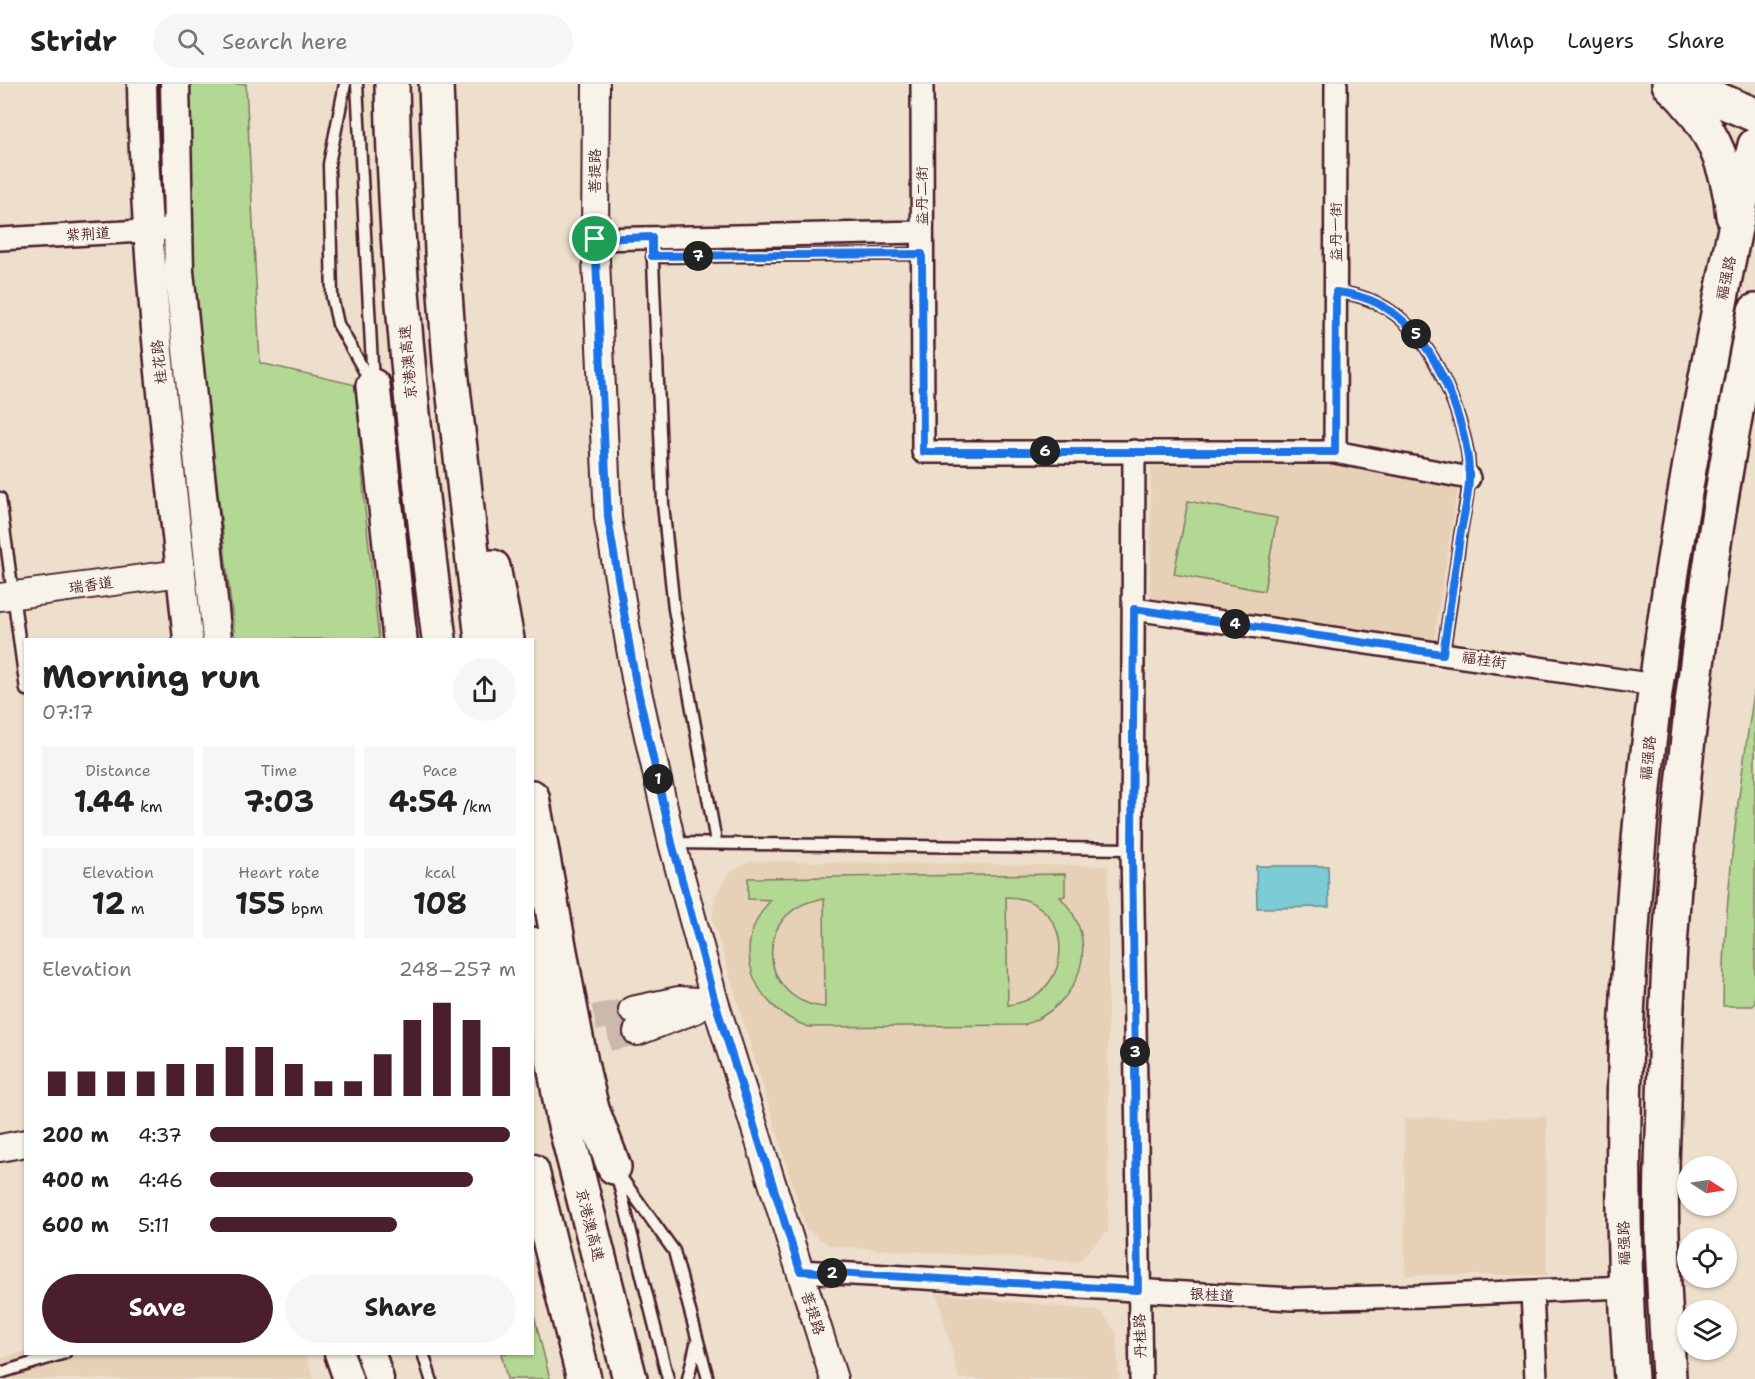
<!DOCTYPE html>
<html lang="en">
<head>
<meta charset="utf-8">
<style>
	:root { --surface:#fff; --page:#f6f6f6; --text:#222; --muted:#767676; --line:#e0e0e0; --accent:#4a1f2b }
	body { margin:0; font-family:"Shantell Sans","LXGW WenKai TC",sans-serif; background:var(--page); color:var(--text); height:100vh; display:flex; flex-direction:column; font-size:22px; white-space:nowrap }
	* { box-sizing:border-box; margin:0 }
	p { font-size:20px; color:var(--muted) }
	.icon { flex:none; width:33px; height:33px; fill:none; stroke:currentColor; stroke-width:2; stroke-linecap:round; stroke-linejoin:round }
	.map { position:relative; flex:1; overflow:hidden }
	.sheet { position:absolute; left:24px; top:554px; width:510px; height:717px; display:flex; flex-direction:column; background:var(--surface); border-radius:0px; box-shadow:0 2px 4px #0004 }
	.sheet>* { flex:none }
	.needle { width:39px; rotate:102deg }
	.buttons { position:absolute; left:1677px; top:1072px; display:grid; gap:12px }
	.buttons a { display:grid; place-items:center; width:60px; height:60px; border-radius:50%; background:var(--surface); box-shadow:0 2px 4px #0004; font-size:30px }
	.pin { position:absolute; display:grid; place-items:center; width:51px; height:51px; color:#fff; margin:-26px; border:3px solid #fff; border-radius:50%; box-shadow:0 2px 6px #0007 }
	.km { position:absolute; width:30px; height:30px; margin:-15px; border-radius:50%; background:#222; color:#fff; font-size:16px; line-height:30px; text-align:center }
	.round { display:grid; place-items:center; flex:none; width:63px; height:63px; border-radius:32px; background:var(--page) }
	.head { display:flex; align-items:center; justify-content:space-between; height:102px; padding:0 18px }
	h1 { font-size:33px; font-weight:700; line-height:45px }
	.stats { display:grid; grid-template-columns:repeat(3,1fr); gap:9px; height:102px; padding:6px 18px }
	.stats div { display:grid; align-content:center; border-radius:0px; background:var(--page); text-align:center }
	.stats b { font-size:30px; font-weight:700 }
	.stats small { font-size:16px; font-weight:400 }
	.stats p { font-size:16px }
	.chart { height:168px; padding:12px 18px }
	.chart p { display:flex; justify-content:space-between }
	.chart svg { width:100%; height:108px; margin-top:6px; stroke:var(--accent); stroke-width:6 }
	.button { display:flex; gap:12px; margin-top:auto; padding:12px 18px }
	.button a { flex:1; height:69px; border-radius:36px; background:var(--accent); color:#fff; font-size:24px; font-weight:700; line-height:69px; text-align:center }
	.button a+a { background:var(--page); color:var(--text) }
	ul { padding:0 18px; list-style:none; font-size:20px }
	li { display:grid; grid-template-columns:96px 72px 1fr; align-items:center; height:45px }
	li i { height:15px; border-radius:8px; background:var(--accent) }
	header { display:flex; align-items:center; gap:36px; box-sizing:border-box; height:84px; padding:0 30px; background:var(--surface); border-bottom:2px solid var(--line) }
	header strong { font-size:28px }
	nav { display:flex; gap:33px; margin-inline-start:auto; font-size:21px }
	.search { width:420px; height:54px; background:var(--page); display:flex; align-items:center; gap:15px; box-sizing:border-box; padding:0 21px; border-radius:33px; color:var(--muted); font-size:22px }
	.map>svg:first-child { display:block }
</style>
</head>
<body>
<header>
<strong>Stridr</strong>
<div class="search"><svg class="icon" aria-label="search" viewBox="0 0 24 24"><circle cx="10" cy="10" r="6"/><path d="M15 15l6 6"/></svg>Search here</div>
<nav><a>Map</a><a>Layers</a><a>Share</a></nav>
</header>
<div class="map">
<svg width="1755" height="1295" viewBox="0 0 1755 1295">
	<rect width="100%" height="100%" fill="#eddfcb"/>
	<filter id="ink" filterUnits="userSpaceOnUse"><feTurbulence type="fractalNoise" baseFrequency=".0167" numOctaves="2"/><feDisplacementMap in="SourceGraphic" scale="12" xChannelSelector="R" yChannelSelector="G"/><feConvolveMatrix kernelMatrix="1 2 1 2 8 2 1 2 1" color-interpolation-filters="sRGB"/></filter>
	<g filter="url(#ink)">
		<path fill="#e6d1b7" d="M1151,356l173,3 137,25 -27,172 -284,-40z
			M750,777l358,5v365l-31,31 -246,-16 -25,-17 -94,-312 4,-24 15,-21z
			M1547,1033v158h-142l-1,-157z
			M937,1209l164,18 15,21 3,47h-160z
			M25,1267l1,2h279l9,26h-314v-20z"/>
		<path fill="#b2d894" stroke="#7e7c60" stroke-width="1.5" fill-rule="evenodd" d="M188,0h58l14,279 96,22 9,124 14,130h-144l-47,-404z
			M1188,417l89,17 -13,73 -90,-17z
			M1755,603v315l-2,4h-30c1,-107 15,-213 32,-319z
			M1065,790v22l-5,1c44,45 20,108 -36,128l-215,2c-57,-19 -81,-81 -38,-127l-23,-1v-21zM1006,813c70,1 73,99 2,108zM824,815l1,107v1c-71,-7 -71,-101 -1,-108z
			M533,1227l17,68h-43l-6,-26h31z"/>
		<path fill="#7bccd5" stroke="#678791" stroke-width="1.5" d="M1256,782h72l1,41 -72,1z"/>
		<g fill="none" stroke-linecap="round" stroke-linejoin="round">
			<path stroke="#ccb9ab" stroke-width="26" stroke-dasharray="26 13" stroke-linecap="butt" d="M556,942l76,-16
				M532,970l105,-22"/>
			<g stroke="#4a1f2b" stroke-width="15">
				<path id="service" d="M345,0l-16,80 3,133 6,27 33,59
					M357,0l16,299
					M652,153l11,267 11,105 42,233
					M652,173l270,-3
					M1336,208c66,6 98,57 119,115 8,23 15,46 14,71 -1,19 -6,40 -9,59 -5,39 -11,78 -17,117
					M0,414l26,192
					M673,759l459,6
					M615,1085l59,82 34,128
					M617,1092l51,203
					M423,1269l8,26
					M0,1289l65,-20
					M688,1295l8,-35"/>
			</g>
			<g stroke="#4a1f2b" stroke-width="26">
				<path id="minor" d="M922,0l1,368h412l134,26
					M0,155l161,-9
					M595,155l327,-7
					M1134,367l-2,398 9,530
					M1335,368l1,-368
					M1134,525l521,76
					M799,1187l493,28 129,-3 203,-9
					M1532,1208l4,87"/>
			</g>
			<g stroke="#4a1f2b" stroke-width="30">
				<path id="tertiary" d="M596,0l-1,155 13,279 27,160 37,165 43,159 119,377
					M0,513l181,-24
					M632,926l47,-10 36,2
					M637,948l58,-22
					M0,1064l26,-5"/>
			</g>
			<g stroke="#4a1f2b" stroke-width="33">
				<path id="secondary" d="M142,0c3,186 27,370 46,555
					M175,0l4,188 38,367
					M339,1269l9,26
					M371,1269l8,26"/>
			</g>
			<g stroke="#4a1f2b" stroke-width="38">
				<path id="primary" d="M1669,0c39,34 60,81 64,132
					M1681,0l74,31
					M1631,1295c-23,-324 9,-652 69,-970 17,-88 32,-178 55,-264
					M1669,1295c-2,-48 -6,-97 -7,-146 -2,-43 1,-86 2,-129 4,-267 39,-531 91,-793"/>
			</g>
			<g stroke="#4a1f2b" stroke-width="38">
				<path id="motorway" d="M392,0c3,186 24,371 47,555
					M436,0l6,168 8,110 32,277
					M373,302l27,253
					M493,483l14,72
					M532,713l37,204
					M532,860l11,62
					M582,984l10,41 22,58
					M555,986l8,47 67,262
					M532,1087l52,208"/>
			</g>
			<use href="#service" stroke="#f7f3e8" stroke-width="10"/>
			<use href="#minor" stroke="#f7f3e8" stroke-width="21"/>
			<use href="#tertiary" stroke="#f7f3e8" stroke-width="26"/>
			<use href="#secondary" stroke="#f7f3e8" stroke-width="28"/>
			<use href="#primary" stroke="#f7f3e8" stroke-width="33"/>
			<use href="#motorway" stroke="#f7f3e8" stroke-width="33"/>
			<g stroke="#4a1f2b" stroke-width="38" stroke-linecap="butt">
				<path id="motorway-bridge" d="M569,917l13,67
					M543,922l12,64"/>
			</g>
			<use href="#motorway-bridge" stroke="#f7f3e8" stroke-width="33"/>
		</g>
	</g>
	<g fill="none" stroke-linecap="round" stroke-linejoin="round" filter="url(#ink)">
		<g stroke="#fff" stroke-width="12">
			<path id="route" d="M652,153v19l270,-2 1,198h412l1,-160c66,6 98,57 119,115 8,23 15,47 14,71 0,19 -6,40 -9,59 -6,39 -11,78 -17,117l-309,-45 -2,240 6,441 -338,-19 -85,-269 -43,-159 -37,-165 -27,-160 -13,-279z"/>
		</g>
		<use href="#route" stroke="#1a73e8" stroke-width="8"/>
	</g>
	<g text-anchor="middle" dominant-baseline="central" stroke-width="4.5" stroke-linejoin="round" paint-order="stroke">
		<g font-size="15" fill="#4a1f2b" stroke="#f7f3e8">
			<text transform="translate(595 87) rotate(-90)">菩提路</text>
			<text transform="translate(922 112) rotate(-90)">益丹二街</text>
			<text transform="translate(1336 148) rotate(-90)">益丹一街</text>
			<text transform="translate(88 150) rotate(-3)">紫荆道</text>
			<text transform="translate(1726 194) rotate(-78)">福强路</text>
			<text transform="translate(159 278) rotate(-96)">桂花路</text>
			<text transform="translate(408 278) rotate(-95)">京港澳高速</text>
			<text transform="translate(91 501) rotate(-8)">瑞香道</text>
			<text transform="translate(1484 576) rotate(8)">福桂街</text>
			<text transform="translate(1648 674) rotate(-84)">福强路</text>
			<text transform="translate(590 1141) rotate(76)">京港澳高速</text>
			<text transform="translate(1624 1159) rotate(-91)">福强路</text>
			<text transform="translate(1212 1211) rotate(3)">银桂道</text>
			<text transform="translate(813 1229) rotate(72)">菩提路</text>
			<text transform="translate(1140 1252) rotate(-92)">丹桂路</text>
		</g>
	</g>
</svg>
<div class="buttons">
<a><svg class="needle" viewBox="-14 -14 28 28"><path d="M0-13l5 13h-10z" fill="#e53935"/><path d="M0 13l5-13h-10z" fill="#767676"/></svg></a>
<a><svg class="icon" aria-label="locate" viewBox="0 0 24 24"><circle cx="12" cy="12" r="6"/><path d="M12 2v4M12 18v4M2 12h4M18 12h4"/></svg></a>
<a><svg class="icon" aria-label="layers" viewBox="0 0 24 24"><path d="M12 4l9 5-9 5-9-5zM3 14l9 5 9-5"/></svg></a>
</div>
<div class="pin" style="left:595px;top:155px;background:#1e9e55"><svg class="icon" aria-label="arrive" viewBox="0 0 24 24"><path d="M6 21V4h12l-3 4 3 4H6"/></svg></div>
<b class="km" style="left:658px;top:695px">1</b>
<b class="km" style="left:832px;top:1189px">2</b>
<b class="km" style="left:1135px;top:968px">3</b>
<b class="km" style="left:1235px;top:540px">4</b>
<b class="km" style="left:1416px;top:250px">5</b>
<b class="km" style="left:1045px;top:367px">6</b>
<b class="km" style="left:698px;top:172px">7</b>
<section class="sheet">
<div class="head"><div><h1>Morning run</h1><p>07:17</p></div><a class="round"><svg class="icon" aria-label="share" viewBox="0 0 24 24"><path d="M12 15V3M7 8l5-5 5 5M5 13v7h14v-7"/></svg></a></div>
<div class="stats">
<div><p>Distance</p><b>1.44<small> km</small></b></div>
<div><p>Time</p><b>7:03</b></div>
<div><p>Pace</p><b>4:54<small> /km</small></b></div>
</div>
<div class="stats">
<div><p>Elevation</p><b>12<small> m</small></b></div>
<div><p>Heart rate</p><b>155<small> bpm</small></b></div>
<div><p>kcal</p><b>108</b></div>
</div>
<div class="chart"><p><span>Elevation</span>248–257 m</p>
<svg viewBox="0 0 160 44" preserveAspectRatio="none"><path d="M5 44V34M15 44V34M25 44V34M35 44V34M45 44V31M55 44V31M65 44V24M75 44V24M85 44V31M95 44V38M105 44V38M115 44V27M125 44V13M135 44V6M145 44V13M155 44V24"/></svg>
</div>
<ul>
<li><b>200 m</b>4:37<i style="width:98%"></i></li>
<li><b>400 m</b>4:46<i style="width:86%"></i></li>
<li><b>600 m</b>5:11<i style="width:61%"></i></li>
</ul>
<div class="button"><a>Save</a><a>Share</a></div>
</section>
</div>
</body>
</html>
